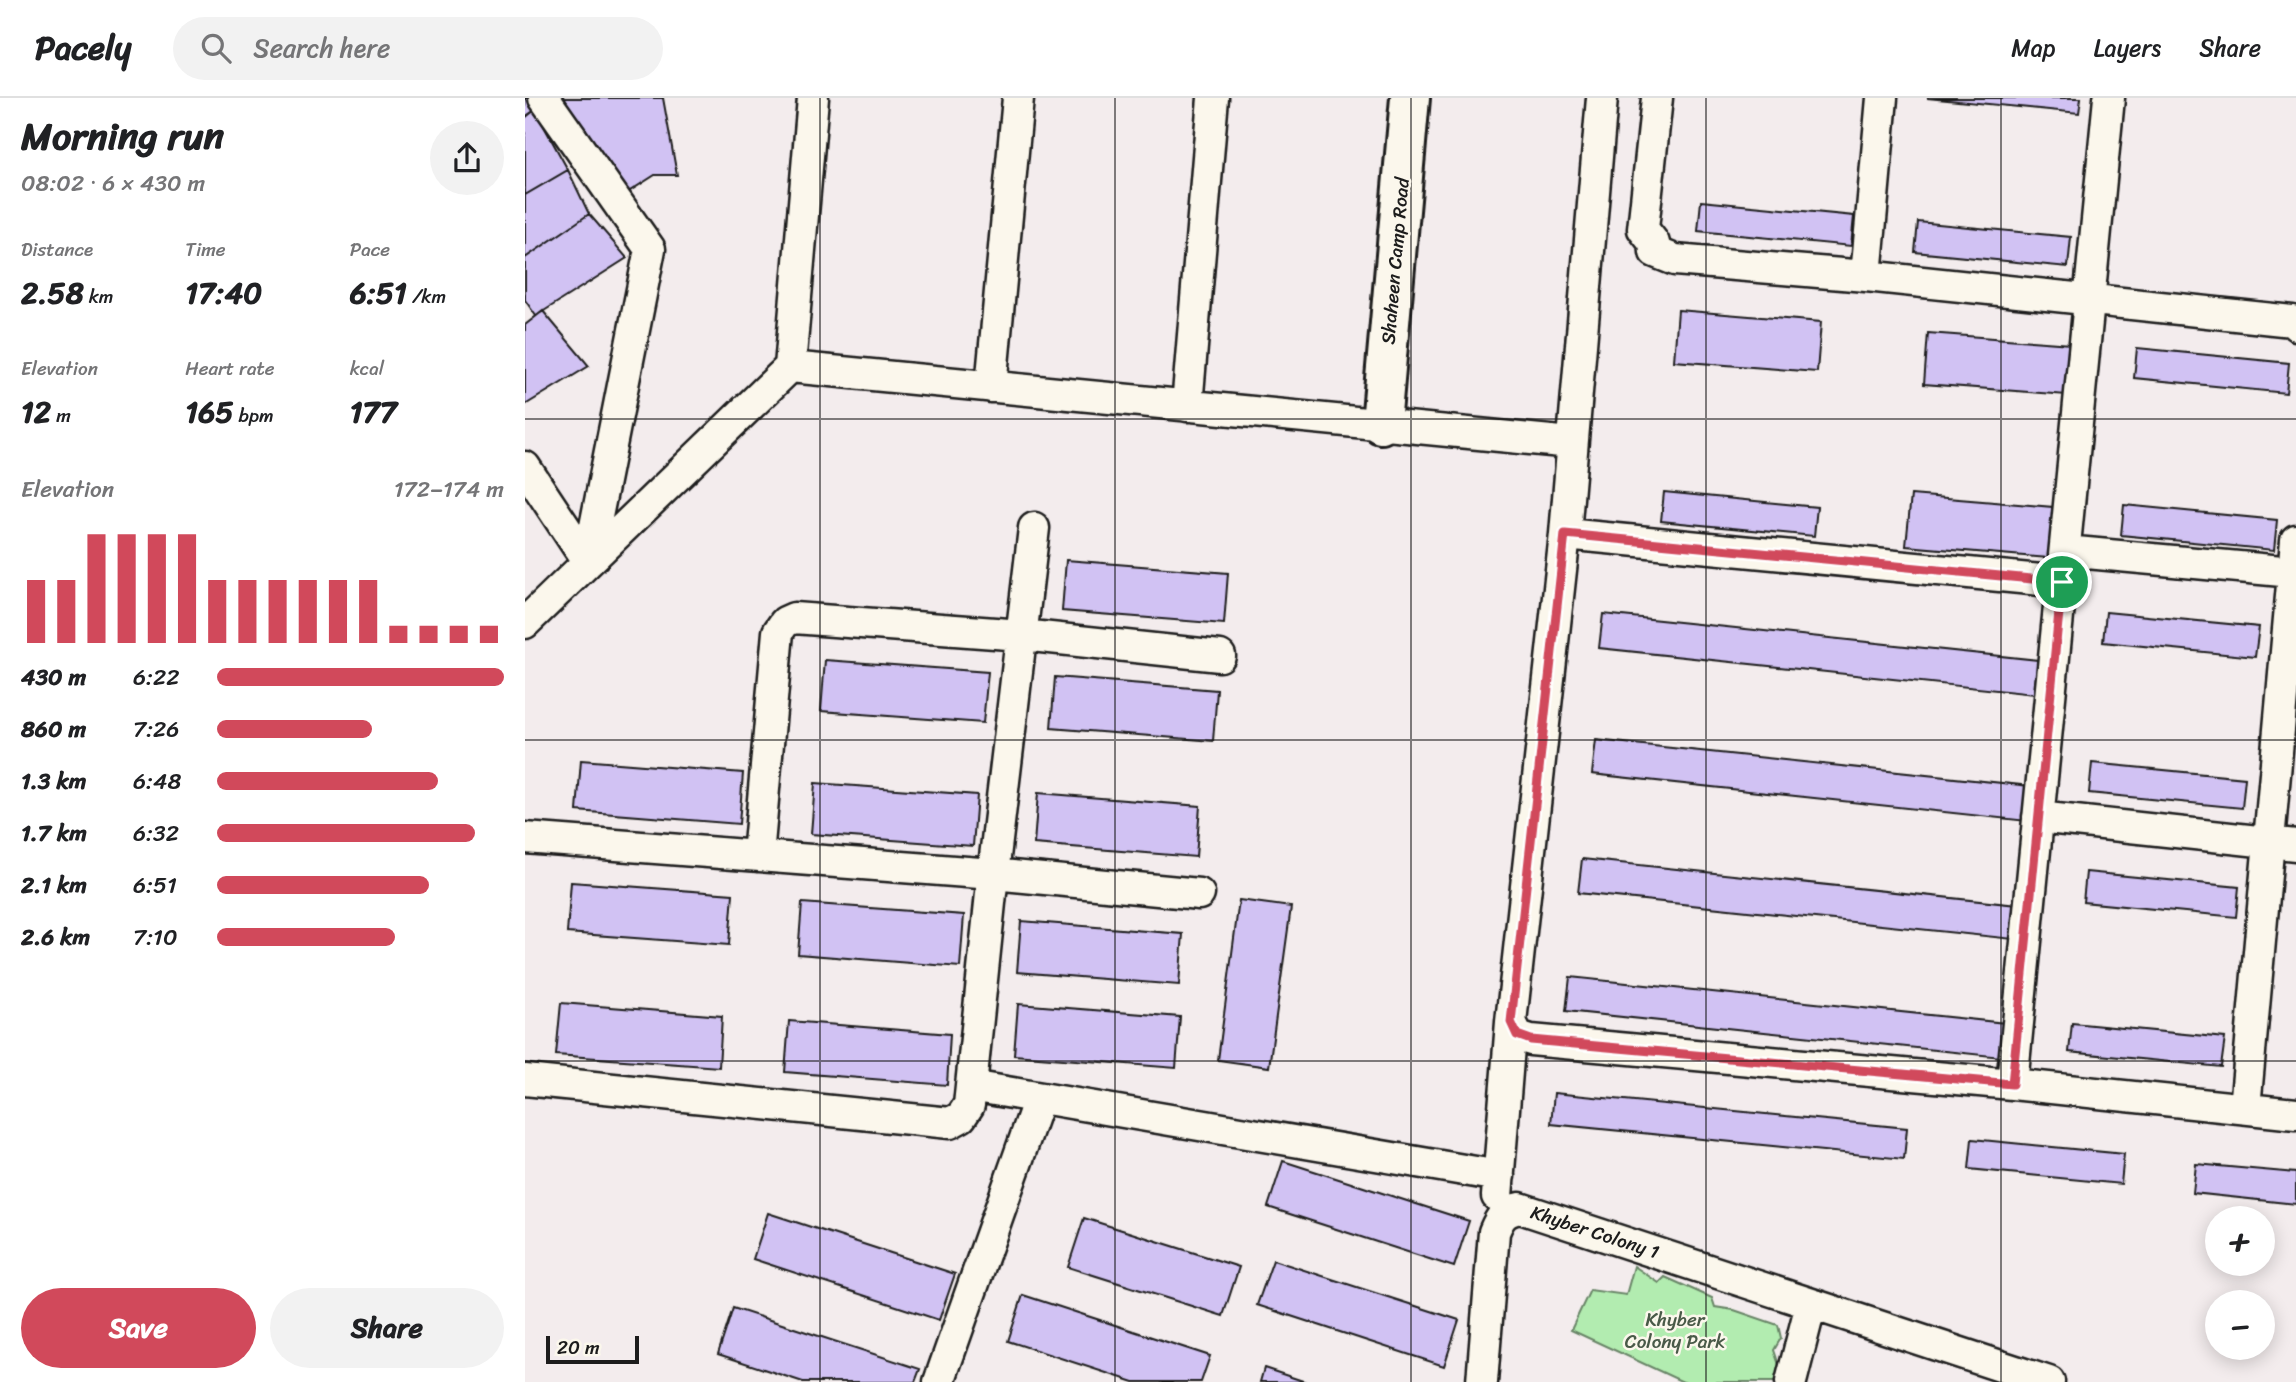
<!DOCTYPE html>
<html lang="en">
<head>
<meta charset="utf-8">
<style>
	:root { --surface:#fff; --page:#f2f2f2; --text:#202124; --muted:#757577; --line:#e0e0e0; --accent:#d1495b }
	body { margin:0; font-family:Sriracha,sans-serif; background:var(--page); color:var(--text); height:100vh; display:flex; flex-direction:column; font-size:26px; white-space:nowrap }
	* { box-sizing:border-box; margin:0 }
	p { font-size:23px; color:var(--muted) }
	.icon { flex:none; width:38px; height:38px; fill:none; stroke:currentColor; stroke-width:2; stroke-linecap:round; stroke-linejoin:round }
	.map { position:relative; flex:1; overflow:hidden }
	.details { display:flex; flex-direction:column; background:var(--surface); width:525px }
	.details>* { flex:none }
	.controls { position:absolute; left:1680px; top:1108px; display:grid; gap:14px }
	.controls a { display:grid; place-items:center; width:70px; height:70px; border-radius:50%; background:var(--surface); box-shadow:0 4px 18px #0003; font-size:35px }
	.scale { position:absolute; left:21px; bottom:18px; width:93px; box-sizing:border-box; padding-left:7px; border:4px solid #1c1c1c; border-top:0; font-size:19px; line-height:24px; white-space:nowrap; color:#1c1c1c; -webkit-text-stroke:5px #fbf7ec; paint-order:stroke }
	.pin { position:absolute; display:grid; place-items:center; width:60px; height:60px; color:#fff; margin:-30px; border:4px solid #fff; border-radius:50%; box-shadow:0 2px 7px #0007 }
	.round { display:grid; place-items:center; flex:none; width:74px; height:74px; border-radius:37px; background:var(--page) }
	.overview { display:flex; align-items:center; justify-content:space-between; height:119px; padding:0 21px }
	h1 { font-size:38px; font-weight:700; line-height:52px }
	.stats { display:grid; grid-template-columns:repeat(3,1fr); gap:10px; height:119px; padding:7px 21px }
	.stats div { display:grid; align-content:center }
	.stats b { font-size:30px; font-weight:700 }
	.stats small { font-size:19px; font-weight:400 }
	.stats p { font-size:19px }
	.chart { height:196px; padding:14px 21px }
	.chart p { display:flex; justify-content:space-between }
	.chart svg { width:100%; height:126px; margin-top:7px; stroke:var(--accent); stroke-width:6 }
	.action { display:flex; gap:14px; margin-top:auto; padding:14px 21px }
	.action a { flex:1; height:80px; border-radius:42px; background:var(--accent); color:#fff; font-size:28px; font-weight:700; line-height:80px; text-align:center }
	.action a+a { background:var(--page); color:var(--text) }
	ul { padding:0 21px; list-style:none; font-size:23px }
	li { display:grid; grid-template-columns:112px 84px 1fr; align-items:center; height:52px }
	li i { height:18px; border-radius:9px; background:var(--accent) }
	header { display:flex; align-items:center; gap:42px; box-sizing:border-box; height:98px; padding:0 35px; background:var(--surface); border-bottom:2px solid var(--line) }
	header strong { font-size:33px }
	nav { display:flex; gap:38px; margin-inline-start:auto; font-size:24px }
	.search { width:490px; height:63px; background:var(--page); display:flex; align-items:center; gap:18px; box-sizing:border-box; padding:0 24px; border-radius:38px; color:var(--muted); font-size:26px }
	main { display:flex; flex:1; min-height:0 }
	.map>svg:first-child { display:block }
</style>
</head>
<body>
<header>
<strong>Pacely</strong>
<div class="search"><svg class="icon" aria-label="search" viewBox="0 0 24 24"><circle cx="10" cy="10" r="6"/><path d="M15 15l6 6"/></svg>Search here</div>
<nav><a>Map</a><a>Layers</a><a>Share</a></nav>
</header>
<main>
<section class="details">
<div class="overview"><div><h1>Morning run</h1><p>08:02 · 6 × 430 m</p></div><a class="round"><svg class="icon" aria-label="share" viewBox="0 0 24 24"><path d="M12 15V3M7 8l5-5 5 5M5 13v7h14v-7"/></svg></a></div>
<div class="stats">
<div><p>Distance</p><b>2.58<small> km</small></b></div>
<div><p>Time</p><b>17:40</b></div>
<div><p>Pace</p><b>6:51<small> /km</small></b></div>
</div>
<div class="stats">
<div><p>Elevation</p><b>12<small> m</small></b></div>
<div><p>Heart rate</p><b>165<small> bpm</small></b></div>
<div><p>kcal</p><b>177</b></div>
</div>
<div class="chart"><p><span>Elevation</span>172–174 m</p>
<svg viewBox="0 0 160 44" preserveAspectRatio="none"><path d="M5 44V22M15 44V22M25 44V6M35 44V6M45 44V6M55 44V6M65 44V22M75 44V22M85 44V22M95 44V22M105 44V22M115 44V22M125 44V38M135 44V38M145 44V38M155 44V38"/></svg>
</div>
<ul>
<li><b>430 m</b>6:22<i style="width:100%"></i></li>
<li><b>860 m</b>7:26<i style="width:54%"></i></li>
<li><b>1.3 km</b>6:48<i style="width:77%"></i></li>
<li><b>1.7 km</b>6:32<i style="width:90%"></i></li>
<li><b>2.1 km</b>6:51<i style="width:74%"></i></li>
<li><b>2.6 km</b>7:10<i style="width:62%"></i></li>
</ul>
<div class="action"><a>Save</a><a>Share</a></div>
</section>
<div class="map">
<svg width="1771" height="1284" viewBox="0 0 1771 1284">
	<rect width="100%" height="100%" fill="#f3eced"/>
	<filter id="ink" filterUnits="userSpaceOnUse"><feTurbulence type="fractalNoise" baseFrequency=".0143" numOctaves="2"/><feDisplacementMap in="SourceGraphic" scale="14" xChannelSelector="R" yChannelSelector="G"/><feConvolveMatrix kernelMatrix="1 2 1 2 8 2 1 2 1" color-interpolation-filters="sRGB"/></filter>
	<g filter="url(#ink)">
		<path fill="#b2ecb0" stroke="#678466" stroke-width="2" d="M1109,1168l25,17 6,-6 47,21 3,9 19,3 44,15 3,13 -7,12 5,15 -4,17h-92l-112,-52 19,-40 36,5z"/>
		<path fill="#d1c2f3" stroke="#1c1c1c" stroke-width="2" d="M0,0h3l7,12 -10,8z
			M39,0h99l14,77h-22l-33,21z
			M1402,0h154l-2,15z
			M10,12l33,60 -43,25v-78z
			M43,72l21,44 -64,44v-63z
			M1176,103l153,15 -3,30 -153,-15z
			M64,116l38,44 -91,58 -11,-16v-42z
			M1393,124l153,15 -3,30 -153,-15z
			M1153,212l143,12 -4,50 -143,-11z
			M18,213l46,55 -64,39v-80z
			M1403,235l143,11 -4,51 -143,-11z
			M1612,250l152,15 -3,30 -152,-15z
			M1139,394l153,15 -3,29 -153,-15z
			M1386,397l142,12 -4,51 -143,-12z
			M1599,407l153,15 -3,30 -153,-15z
			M541,462l162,13 -4,51 -162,-13z
			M1581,514l153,15 -4,30 -152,-15z
			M1078,516l435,46 -4,34 -435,-46z
			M300,562l163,12 -5,51 -162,-12z
			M530,579l162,13 -4,51 -162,-13z
			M1071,642l434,46 -3,35 -435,-47z
			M56,662l162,13 -4,51 -162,-13z
			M1567,665l153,15 -3,30 -153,-15z
			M290,685l162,12 -4,51 -162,-12z
			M513,695l162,13 -4,51 -162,-13z
			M1057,761l435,46 -4,34 -435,-46z
			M1561,774l153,15 -3,30 -153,-15z
			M46,784l162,12 -4,51 -162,-12z
			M714,802l52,7 -22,160 -51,-7z
			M277,805l162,12 -4,52 -162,-13z
			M496,823l162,13 -4,51 -162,-13z
			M1045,879l435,46 -4,34 -435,-46z
			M36,905l161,13 -3,51 -163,-12z
			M493,906l162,13 -4,51 -162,-13z
			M264,923l161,13 -3,51 -162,-13z
			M1547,925l153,15 -4,29 -152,-15z
			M1029,995l353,35 -3,31 -353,-35z
			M1447,1041l152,15 -3,30 -152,-15z
			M758,1063l186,60 -15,46 -186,-60z
			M1671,1066l100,9v31l-103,-11z
			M243,1115l187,61 -16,46 -186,-61z
			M559,1120l155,49 -16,49 -155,-49z
			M748,1162l186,60 -15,46 -187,-61z
			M498,1197l187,61 -9,26h-67l-126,-41z
			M208,1210l187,61 -5,13h-112l-85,-28z
			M739,1270l42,14h-46z"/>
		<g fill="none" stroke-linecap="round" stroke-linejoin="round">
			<g stroke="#1c1c1c" stroke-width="35">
				<path id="street" d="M19,0l106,151 -62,313
					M1077,0l-37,436 -54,488 7,14 13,4 481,44 284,30
					M1132,0l-14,131 11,14 1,9 20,8 191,16 426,45 4,4
					M1341,178l16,-178
					M265,269l782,76
					M466,289l27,-289
					M662,308l26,-308
					M0,369l63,95
					M1040,436l497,48
					M1540,453l228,21
					M0,525l265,-256 23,-269
					M1513,719l258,28
					M0,740l468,36 206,20
					M233,758l20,-224 7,-10 9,-4 228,17 198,21
					M0,982l425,43 11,-6 8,-12 24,-231 41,-346
					M1487,986l97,-986
					M446,988l528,90
					M1720,1010l51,-568
					M972,1098l14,-174
					M414,1284l100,-283
					M957,1284l12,-150c6,-15 10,-21 26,-24l529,174
					M1266,1284l20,-78"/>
			</g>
			<g stroke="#1c1c1c" stroke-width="44">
				<path id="secondary" d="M856,326l29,-326"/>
			</g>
			<use href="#street" stroke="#fbf7ec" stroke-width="30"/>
			<use href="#secondary" stroke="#fbf7ec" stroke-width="38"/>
		</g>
	</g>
	<g fill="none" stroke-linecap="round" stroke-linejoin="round" filter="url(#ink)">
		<g stroke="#fff" stroke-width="14">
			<path id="route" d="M1040,436l497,48 -50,502 -481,-44 -14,-5 -6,-13z"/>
		</g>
		<use href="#route" stroke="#d1495b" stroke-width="9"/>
	</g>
	<path fill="none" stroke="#1c1c1c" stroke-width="2" stroke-opacity="0.55" d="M295,0v1284M590,0v1284M886,0v1284M1181,0v1284M1476,0v1284M0,321h1771M0,642h1771M0,963h1771"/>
	<g text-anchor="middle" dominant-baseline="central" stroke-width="5" stroke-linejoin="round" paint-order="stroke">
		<g font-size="19" fill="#1c1c1c" stroke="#fbf7ec">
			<text transform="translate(870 163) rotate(-85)">Shaheen Camp Road</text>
			<text transform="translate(1070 1134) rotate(18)">Khyber Colony 1</text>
		</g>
		<g font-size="19" fill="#495a48" stroke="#fbf7ec">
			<text x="1150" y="1221">Khyber<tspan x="1150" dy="22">Colony Park</tspan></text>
		</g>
	</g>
</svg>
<div class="controls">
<a>+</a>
<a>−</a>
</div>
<div class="scale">20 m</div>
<div class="pin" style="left:1537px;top:484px;background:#1e9e55"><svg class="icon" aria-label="arrive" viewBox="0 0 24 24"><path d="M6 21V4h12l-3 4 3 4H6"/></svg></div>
</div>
</main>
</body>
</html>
